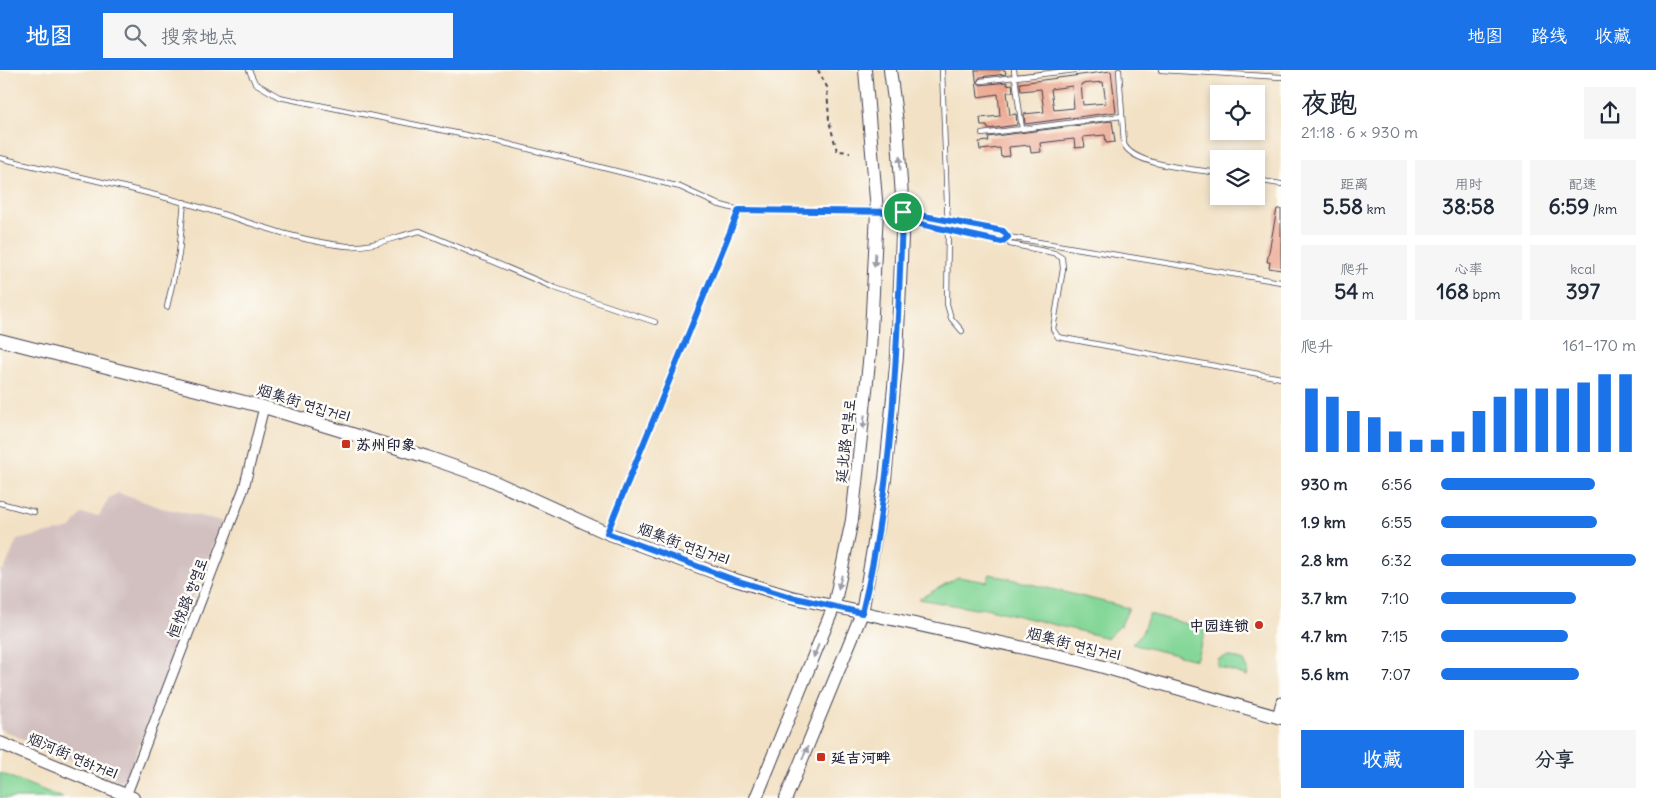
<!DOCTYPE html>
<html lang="zh">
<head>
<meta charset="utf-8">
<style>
	:root { --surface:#fff; --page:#f6f6f7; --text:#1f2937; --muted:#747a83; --accent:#1a73e8 }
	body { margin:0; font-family:Delius,"LXGW WenKai TC","Poor Story",sans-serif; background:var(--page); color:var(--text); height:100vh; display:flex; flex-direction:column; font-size:19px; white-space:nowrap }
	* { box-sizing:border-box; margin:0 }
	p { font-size:16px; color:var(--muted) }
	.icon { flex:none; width:28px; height:28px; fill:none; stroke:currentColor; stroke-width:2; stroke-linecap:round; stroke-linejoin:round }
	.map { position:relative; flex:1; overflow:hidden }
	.panel { display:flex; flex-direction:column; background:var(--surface); width:375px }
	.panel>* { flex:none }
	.buttons { position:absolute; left:1210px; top:15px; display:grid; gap:10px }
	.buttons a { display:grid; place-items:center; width:55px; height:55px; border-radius:0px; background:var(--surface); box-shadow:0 2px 8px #0003; font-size:25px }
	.pin { position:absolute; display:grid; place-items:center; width:42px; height:42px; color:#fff; margin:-21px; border:2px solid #fff; border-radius:50%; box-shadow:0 1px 5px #0007 }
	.round { display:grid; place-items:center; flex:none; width:52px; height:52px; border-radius:0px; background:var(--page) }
	.headline { display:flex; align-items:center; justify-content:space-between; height:85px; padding:0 20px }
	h1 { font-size:28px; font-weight:700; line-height:38px }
	.metrics { display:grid; grid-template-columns:repeat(3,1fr); gap:8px; height:85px; padding:5px 20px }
	.metrics div { display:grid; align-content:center; border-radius:0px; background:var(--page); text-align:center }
	.metrics b { font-size:21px; font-weight:700 }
	.metrics small { font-size:14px; font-weight:400 }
	.metrics p { font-size:14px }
	.chart { height:140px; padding:10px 20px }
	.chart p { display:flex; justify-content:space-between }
	.chart svg { width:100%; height:90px; margin-top:5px; stroke:var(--accent); stroke-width:6 }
	.cta { display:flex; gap:10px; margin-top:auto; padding:10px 20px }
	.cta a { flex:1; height:58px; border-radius:0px; background:var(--accent); color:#fff; font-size:20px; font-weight:700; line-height:58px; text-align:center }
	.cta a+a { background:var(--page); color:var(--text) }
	ul { padding:0 20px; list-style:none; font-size:16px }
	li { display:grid; grid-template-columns:80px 60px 1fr; align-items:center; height:38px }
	li i { height:12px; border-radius:6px; background:var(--accent) }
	header { display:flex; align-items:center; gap:30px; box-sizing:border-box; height:70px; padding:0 25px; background:var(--accent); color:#fff }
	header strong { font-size:24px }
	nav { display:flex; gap:28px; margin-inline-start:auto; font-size:18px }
	.search { width:350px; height:45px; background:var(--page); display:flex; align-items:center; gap:12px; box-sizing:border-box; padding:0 18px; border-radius:0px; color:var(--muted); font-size:19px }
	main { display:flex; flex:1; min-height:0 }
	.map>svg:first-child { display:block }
</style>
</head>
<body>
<header>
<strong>地图</strong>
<div class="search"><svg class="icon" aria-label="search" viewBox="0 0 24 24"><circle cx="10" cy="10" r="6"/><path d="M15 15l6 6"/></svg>搜索地点</div>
<nav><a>地图</a><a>路线</a><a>收藏</a></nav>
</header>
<main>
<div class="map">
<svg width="1281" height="728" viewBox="0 0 1281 728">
	<rect width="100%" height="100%" fill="#fdfcf7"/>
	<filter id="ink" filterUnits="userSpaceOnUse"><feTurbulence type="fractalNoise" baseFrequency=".02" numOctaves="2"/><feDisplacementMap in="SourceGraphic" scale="10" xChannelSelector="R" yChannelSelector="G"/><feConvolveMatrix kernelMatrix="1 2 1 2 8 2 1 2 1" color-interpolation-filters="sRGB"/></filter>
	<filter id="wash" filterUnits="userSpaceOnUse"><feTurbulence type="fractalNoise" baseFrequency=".0096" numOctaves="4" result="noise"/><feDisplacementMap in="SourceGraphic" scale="20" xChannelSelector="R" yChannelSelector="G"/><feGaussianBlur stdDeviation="1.12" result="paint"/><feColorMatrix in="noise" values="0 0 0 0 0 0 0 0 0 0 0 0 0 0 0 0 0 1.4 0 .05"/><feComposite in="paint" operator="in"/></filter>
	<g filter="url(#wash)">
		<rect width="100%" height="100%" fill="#f2e1c4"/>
		<path fill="#d2bfc0" d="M118,423l44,15 60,13 -95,257 -8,2 -119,-51v-160l4,1 13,-30 54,-12 10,-14 18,2 10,-18z"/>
		<path fill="#85d799" stroke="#547c6a" d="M990,504l139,34 -8,17 -13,13 -122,-30 -10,1 -57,-10 39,-22 29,5z
			M1149,544l57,15 -10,31 -64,-16 10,-11z
			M1227,586l17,5 4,8 -1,7 -30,-10 2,-7z
			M0,703l63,25h-63z"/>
		<g id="blocks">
			<path fill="#ea9e85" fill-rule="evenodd" d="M975,0h30l1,4 -26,3 -3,5 4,3 26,-3v3l5,-1 1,8h-6l3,23 6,-1 1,11 -29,4 -1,-3h-6l-1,-8 20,-2 -2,-22 -20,3z
				M1111,1l5,41 -91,12 -1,-10 20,-2 -3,-23 -20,2 -1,-8zM1103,12l3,21 -23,2 -2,-21zM1072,16l2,22 -20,2 -3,-21z
				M1112,51l3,21 -9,1 -1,-8 -22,2 2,10 -10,1 -1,-9 -34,4 1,9 -10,1 -1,-8 -21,2 1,9 -9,1 -1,-9 -20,2 -1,-8 10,-1 -1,-4z
				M1277,139h4v61l-12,-2 1,-6h-3z"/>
		</g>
	</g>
	<g filter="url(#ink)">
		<use href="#blocks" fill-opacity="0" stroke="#413f50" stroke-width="1"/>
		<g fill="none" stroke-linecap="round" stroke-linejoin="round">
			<g stroke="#413f50" stroke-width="6">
				<path id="lane" d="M249,0l6,13 24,14 221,45 180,45 37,17 22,6 164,2 100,19 5,6 -6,5 -98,-21
					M942,0l6,161 -1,73 4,14 11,13
					M1014,0l8,59
					M1119,0l5,74c9,22 72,25 95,29
					M1161,0l120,7
					M981,11l95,-11
					M982,64l140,-18
					M0,88c62,15 124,28 185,45 53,14 107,38 162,43 27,2 48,-10 73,-15l135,57 100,34
					M1256,110l25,4
					M1281,212l-273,-45 2,7 44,9 8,5 1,11 -10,60 5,8 223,41
					M167,237l12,-53 5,-52
					M0,433l34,9
					M608,461l131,-321"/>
			</g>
			<g stroke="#413f50" stroke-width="11">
				<path id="street" d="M1277,647l4,-15
					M126,726l118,-308 20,-81"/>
			</g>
			<g stroke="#413f50" stroke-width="14">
				<path id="secondary" d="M0,270l264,67 163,50 57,20 123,56 125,46 59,18 288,63 202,58
					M0,673l133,55
					M756,728l78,-192 18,-86 18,-167 7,-142 -12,-141
					M786,728l76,-185 23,-134 12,-123 6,-144 -6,-89 -7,-53"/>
			</g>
			<path stroke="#413f50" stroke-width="2" stroke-dasharray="4 4" stroke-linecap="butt" d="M818,0l9,17 2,34 8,30 13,1"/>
			<use href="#lane" stroke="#fff" stroke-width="4.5"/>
			<use href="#street" stroke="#fff" stroke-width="9"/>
			<use href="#secondary" stroke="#fff" stroke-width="12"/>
		</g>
		<defs><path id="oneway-solid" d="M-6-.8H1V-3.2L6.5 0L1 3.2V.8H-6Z" transform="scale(1.25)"/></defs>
		<g fill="#9c9ca7">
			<use href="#oneway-solid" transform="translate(900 93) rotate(-93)"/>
			<use href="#oneway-solid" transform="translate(875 190) rotate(93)"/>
			<use href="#oneway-solid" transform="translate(864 352) rotate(95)"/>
			<use href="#oneway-solid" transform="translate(840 512) rotate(104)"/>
			<use href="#oneway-solid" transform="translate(816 581) rotate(112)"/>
			<use href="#oneway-solid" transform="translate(805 683) rotate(-67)"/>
		</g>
	</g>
	<g fill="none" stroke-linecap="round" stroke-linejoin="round" filter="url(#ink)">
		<g stroke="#fff" stroke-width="10">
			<path id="route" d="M739,140l164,2 100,19 5,6 -6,5 -100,-22c-5,132 -9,265 -40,393l-71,-16 -59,-18 -125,-46z"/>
		</g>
		<use href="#route" stroke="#1a73e8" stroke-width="6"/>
	</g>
	<g fill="#c8321e" stroke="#fdfcf7" stroke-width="2">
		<rect x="341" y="369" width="10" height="10" rx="2.5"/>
		<circle cx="1259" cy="555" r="5"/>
		<rect x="816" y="682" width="10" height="10" rx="2.5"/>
	</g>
	<g text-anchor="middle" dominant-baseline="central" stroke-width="5" stroke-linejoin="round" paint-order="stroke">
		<g font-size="15" fill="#22223b" stroke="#fdfcf7">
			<text transform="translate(304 333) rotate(17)">烟集街 연집거리</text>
			<text transform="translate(845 371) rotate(-84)">延北路 연북로</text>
			<text transform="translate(684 474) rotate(20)">烟集街 연집거리</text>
			<text transform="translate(187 528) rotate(-69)">恒悦路 항열로</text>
			<text transform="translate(1074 574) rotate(14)">烟集街 연집거리</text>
			<text transform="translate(73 686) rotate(23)">烟河街 연하거리</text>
		</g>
		<g font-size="15" font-weight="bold" fill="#22223b" stroke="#fdfcf7" text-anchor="start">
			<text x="356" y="374">苏州印象</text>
			<text x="1249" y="555" text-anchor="end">中园连锁</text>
			<text x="831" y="687">延吉河畔</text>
		</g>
	</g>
</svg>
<div class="buttons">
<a><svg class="icon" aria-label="locate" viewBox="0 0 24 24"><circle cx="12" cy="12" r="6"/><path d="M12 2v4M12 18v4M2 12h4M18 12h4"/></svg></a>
<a><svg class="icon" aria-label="layers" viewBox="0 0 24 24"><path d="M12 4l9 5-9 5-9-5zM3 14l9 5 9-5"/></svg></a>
</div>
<div class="pin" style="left:903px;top:142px;background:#1e9e55"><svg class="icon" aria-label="arrive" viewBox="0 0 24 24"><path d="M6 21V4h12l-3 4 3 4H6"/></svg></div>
</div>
<section class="panel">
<div class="headline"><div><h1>夜跑</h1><p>21:18 · 6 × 930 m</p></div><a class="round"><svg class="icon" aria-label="share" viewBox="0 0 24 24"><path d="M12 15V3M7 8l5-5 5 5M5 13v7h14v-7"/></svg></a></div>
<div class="metrics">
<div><p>距离</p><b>5.58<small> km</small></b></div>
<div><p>用时</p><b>38:58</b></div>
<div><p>配速</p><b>6:59<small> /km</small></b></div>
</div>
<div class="metrics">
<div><p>爬升</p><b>54<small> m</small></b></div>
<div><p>心率</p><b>168<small> bpm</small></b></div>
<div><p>kcal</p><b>397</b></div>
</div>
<div class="chart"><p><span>爬升</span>161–170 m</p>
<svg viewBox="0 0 160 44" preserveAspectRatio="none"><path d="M5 44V13M15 44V17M25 44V24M35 44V27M45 44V34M55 44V38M65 44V38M75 44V34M85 44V24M95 44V17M105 44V13M115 44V13M125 44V13M135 44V10M145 44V6M155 44V6"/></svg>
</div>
<ul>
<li><b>930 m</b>6:56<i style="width:79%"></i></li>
<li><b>1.9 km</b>6:55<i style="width:80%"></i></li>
<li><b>2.8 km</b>6:32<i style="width:100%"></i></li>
<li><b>3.7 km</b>7:10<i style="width:69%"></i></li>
<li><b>4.7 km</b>7:15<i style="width:65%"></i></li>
<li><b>5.6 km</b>7:07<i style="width:71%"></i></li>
</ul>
<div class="cta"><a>收藏</a><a>分享</a></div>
</section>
</main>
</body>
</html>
